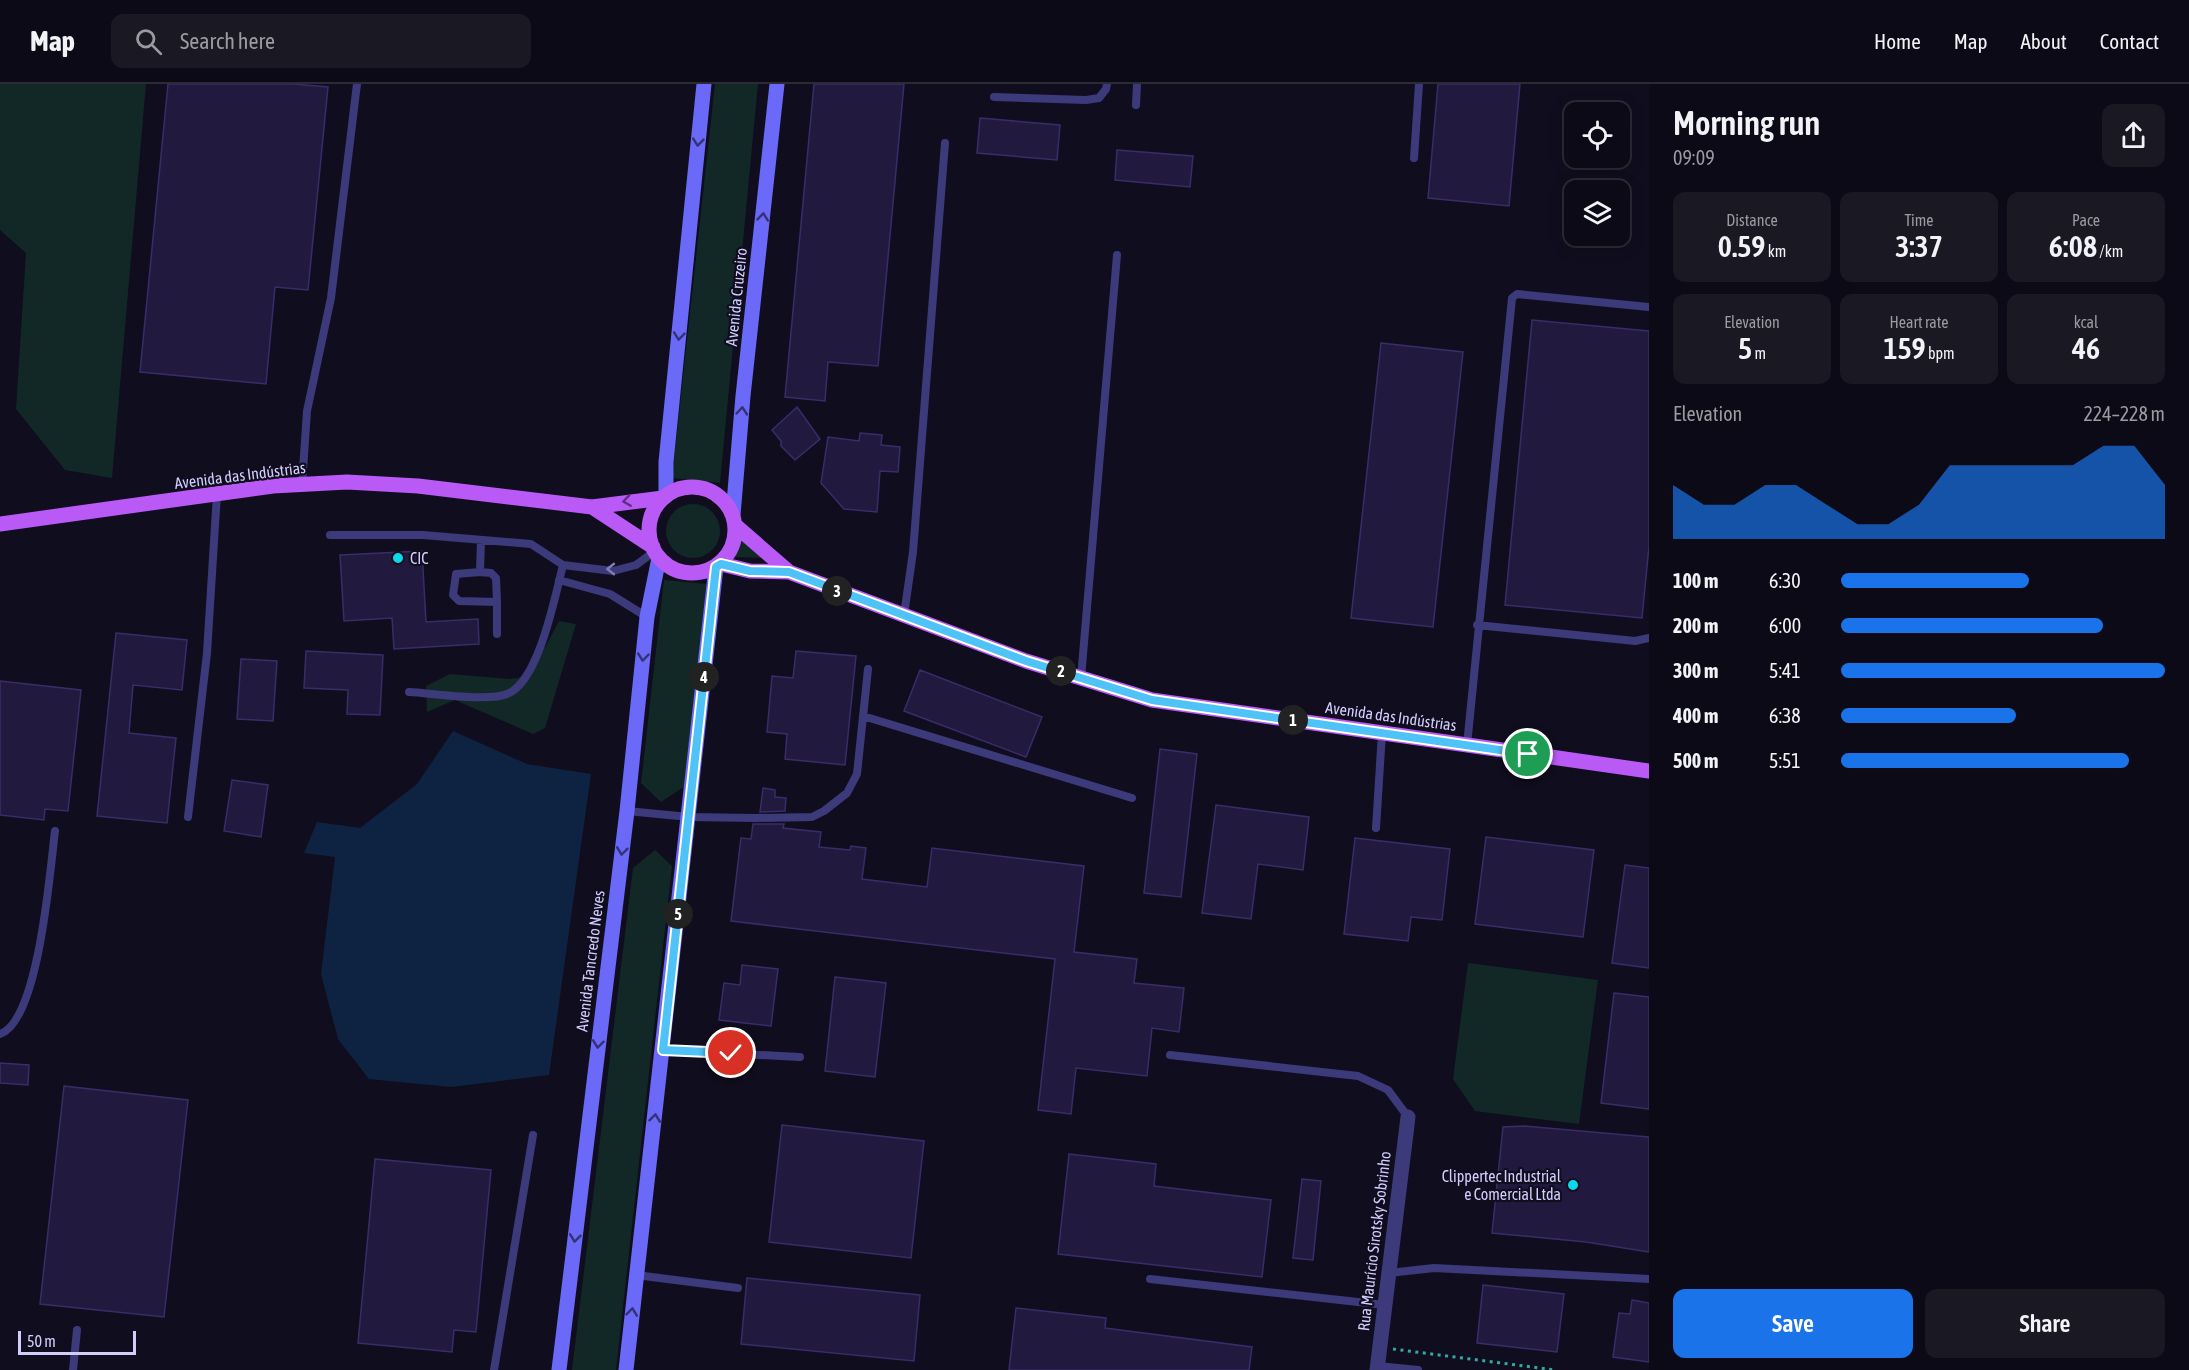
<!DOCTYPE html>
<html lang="en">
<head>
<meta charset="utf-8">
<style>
	:root { --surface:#0c0a16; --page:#1a1823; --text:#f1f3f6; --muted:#9a9aa1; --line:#2c2b35; --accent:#1a73e8 }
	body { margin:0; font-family:"Asap Condensed",sans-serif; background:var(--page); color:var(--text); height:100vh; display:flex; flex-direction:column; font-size:22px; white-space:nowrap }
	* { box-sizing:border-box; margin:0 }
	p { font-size:20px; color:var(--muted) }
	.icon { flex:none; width:33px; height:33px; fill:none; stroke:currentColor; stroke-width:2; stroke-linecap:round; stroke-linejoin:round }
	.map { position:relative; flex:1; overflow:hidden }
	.details { display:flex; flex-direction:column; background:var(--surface); width:540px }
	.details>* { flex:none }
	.tools { position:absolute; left:1564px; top:18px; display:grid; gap:12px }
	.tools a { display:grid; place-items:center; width:66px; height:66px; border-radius:12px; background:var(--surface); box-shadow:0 3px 15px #0003,0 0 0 2px var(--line); font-size:30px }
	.scale { position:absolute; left:18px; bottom:15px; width:118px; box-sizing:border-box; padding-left:6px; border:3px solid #d1cdfd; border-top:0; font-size:16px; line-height:21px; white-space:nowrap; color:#d1cdfd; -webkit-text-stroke:4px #100d1e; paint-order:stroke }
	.pin { position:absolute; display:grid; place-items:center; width:51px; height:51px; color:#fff; margin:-26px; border:3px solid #fff; border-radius:50%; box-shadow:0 2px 6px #0007 }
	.km { position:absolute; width:30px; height:30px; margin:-15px; border-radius:50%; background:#222; color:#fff; font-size:16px; line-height:30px; text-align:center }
	.round { display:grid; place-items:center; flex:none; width:63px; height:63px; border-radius:12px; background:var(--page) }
	.head { display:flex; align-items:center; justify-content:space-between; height:102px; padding:0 24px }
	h1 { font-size:33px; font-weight:600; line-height:45px }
	.stats { display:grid; grid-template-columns:repeat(3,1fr); gap:9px; height:102px; padding:6px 24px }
	.stats div { display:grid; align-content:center; border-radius:12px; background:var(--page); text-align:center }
	.stats b { font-size:30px; font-weight:600 }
	.stats small { font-size:16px; font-weight:400 }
	.stats p { font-size:16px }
	.chart { height:168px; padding:12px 24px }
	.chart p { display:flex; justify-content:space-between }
	.chart svg { width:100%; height:108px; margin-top:6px; fill:var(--accent); opacity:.7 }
	.action { display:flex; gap:12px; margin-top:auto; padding:12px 24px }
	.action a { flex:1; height:69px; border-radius:12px; background:var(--accent); color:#fff; font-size:24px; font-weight:600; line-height:69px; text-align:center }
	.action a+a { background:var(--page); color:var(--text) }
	ul { padding:0 24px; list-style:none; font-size:20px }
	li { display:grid; grid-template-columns:96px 72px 1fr; align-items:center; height:45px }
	li i { height:15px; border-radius:8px; background:var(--accent) }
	header { display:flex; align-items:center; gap:36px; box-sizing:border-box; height:84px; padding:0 30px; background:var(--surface); border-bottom:2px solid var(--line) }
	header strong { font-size:28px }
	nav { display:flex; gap:33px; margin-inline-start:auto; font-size:21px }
	.search { width:420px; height:54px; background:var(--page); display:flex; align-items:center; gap:15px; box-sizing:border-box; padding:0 21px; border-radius:12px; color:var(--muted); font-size:22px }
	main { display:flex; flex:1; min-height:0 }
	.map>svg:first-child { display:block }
</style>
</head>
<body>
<header>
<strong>Map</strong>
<div class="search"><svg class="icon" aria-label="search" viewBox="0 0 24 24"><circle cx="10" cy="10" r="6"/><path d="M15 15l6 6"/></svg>Search here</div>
<nav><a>Home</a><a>Map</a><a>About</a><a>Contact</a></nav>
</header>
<main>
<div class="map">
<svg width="1649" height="1286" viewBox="0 0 1649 1286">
	<rect width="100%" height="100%" fill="#100d1e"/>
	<path fill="#112827" d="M0,0h146l-34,394 -47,-8 -49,-61 10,-156 -26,-23z
		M715,0h43l-38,399 -48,-5z
		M666 447a27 27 0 1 1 54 0a27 27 0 1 1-54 0Z
		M741,453l26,21 -32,-1z
		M664,496l44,4 -23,202 -24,16 -20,-19z
		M559,537l17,3 -31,104 -12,6 -78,-34 -28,12 -1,-26 24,-12 60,5 20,-3z
		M655,766l17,16 -56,504h-44l61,-502z
		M1468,879l130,17 -19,144 -104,-13 -22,-32z"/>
	<path fill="#0e2341" d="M453,647l74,33 64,10 -42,301 -98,12 -82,-8 -31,-40 -17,-65 14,-117 -31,-4 13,-31 43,6 57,-44z"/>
	<path fill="#211a3e" stroke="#382d69" stroke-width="1.5" d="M168,0h126l34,3 -20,203 -33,-3 -9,97 -126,-12z
		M814,0h90l-26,282 -50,-4 -3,39 -40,-4z
		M1438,0h82l-11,122 -81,-8z
		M980,34l80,7 -3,35 -80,-7z
		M1117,66l76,6 -3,31 -75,-7z
		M1532,236l117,11v215l-7,72 -137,-13z
		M1381,259l82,9 -30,275 -82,-9z
		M797,323l23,32 -25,21 -14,-14v-5l-9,-11z
		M860,349l22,2 -1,10 19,2 -2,25 -18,-1 -3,41 -33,-3 -23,-26 7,-46 31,4z
		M422,467l4,71 52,-3 1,25 -85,5 -2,-31 -48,3 -4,-66z
		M116,549l71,7 -5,50 -49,-5 -4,48 47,5 -9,85 -70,-7z
		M306,567l77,4 -3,60 -33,-1 1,-24 -44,-2z
		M796,567l60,5 -11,109 -60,-6 2,-25 -20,-2 5,-56 21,2z
		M241,575l36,2 -4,60 -36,-2z
		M920,586l122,47 -16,40 -122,-46z
		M0,597l81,9 -13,121 -23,-2 -1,11 -44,-5z
		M1160,665l37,5 -16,143 -37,-4z
		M232,696l36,5 -7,52 -37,-6z
		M763,704l12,2v7l11,1 -1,13 -25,1z
		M1216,721l93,12 -6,53 -45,-6 -7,55 -49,-6z
		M753,740h31l-1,4 38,4 -2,15 31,3 1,-4 15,2 -4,31 65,8 5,-39 152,18 -10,86 63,7 -3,24 50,5 -5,44 -27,-4 -5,48 -71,-8 -5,46 -33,-4 17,-151 -324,-38 10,-83 10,1z
		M1486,753l108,13 -11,87 -108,-13z
		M1355,754l95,11 -8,71 -31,-3 -3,24 -64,-7z
		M1625,781l24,3v100l-37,-5z
		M742,881l36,4 -7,57 -52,-6 5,-37 16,2z
		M835,893l51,6 -11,94 -50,-6z
		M1614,909l35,4v112l-48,-6z
		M0,979l29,2 -1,20 -28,-2z
		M64,1002l124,14 -24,217 -124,-13z
		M782,1041l142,16 -13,117 -142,-16z
		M1524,1042l125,11v115l-63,-10 -94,-9 11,-106z
		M1069,1070l87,10 -2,22 117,14 -9,77 -204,-23z
		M375,1075l116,11 -15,162 -22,-2 -2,22 -94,-9z
		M1302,1095l19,2 -8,79 -20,-2z
		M747,1194l173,17 -6,66 -173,-17z
		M1483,1201l81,9 -7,58 -80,-9z
		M1632,1216l17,3v59l-36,-5 6,-44 11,1z
		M1016,1224l90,10 -1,10 147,19 -3,23h-240z"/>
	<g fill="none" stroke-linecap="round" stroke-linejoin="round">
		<path stroke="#33aaa1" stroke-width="3" stroke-dasharray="3 4.5" stroke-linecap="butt" d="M1393,1265l162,21"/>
		<path stroke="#3c3a7b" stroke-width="8" d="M994,13l92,3 13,-2 7,-9 1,-5
			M1136,21l1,-21
			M1414,74l5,-74
			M302,401l5,-74 24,-113 26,-214
			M330,451h93l108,9 32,21 50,6 23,-6 19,-14
			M481,456l-1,32 -24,2 -3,21 6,6 38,1v32
			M480,488l11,1 5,5 1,24
			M559,496l51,14 37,23
			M904,531l9,-63 32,-409
			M1477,541l158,16 14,-3
			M1081,594l36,-423
			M409,608c22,1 79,10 98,2 32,-12 48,-98 56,-129
			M863,632l269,82
			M1467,661l45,-447 5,-4 132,13
			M627,727l62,6 66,1 57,-1 12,-6 23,-18 10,-19 11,-105
			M188,733l19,-164 10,-159
			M1376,744l6,-95
			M0,950c39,-13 50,-164 55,-203
			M663,966l137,7
			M1170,971l188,21 30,14 20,27
			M1389,1189l45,-5 215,11
			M636,1191l102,13
			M1150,1195l235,26
			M1378,1282l40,4
			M73,1286l4,-40
			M494,1286l39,-235"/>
		<path stroke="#3c3a7b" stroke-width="15" d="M1377,1286l31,-253"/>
		<path stroke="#6a69f8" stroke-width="15" d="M666,411v-33l38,-378
			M733,431l10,-119 34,-312
			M559,1286l68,-559 20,-194 12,-59
			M626,1286l90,-803"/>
		<path stroke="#b95af7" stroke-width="15" d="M649 446a43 43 0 1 1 86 0a43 43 0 1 1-86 0Z
			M592,423l61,40
			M0,440l273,-38 74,-4 71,4 174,21 71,-9
			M736,442l53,46
			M721,480l29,7 39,1 237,89 126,39 497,71"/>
	</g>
	<defs><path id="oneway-chevron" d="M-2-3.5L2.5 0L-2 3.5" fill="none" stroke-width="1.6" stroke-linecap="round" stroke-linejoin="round" transform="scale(1.5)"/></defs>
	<g stroke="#343275">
		<use href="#oneway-chevron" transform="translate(698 58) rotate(96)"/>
		<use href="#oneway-chevron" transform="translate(763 133) rotate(-84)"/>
		<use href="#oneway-chevron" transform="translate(679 252) rotate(96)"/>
		<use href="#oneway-chevron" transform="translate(742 327) rotate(-85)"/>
		<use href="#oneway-chevron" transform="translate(643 573) rotate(96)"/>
		<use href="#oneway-chevron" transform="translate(622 767) rotate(97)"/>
		<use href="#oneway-chevron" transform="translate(598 960) rotate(97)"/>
		<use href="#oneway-chevron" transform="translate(655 1034) rotate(-83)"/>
		<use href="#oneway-chevron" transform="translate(575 1154) rotate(97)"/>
		<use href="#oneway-chevron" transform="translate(632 1228) rotate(-83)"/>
	</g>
	<use stroke="#5c3080" href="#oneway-chevron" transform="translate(627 417) rotate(172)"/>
	<use stroke="#7f7cb6" href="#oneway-chevron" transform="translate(611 485) rotate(-180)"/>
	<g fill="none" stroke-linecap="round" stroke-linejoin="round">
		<g stroke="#fff" stroke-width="12">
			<path id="route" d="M731,969l-68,-3 53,-483 5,-3 29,7 39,1 237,89 126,39 376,54"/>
		</g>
		<use href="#route" stroke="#4fc3f7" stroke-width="8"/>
	</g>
	<g fill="#0bd9ea" stroke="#100d1e" stroke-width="2">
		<circle cx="398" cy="474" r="6"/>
		<circle cx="1573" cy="1101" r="6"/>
	</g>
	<g text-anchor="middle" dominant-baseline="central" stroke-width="4.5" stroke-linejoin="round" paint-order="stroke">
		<g font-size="16" fill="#d1cdfd" stroke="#100d1e">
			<text transform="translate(736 213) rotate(-84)">Avenida Cruzeiro</text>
			<text transform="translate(240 391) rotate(-7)">Avenida das Indústrias</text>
			<text transform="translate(1391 632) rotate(8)">Avenida das Indústrias</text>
			<text transform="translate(590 877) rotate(-83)">Avenida Tancredo Neves</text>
			<text transform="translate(1374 1157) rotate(-83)">Rua Maurício Sirotsky Sobrinho</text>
		</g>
		<g font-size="16" fill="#d1cdfd" stroke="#100d1e" text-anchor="start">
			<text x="410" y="474">CIC</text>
			<text x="1561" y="1092" text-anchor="end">Clippertec Industrial<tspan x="1561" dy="18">e Comercial Ltda</tspan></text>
		</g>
	</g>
</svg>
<div class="tools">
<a><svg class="icon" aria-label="locate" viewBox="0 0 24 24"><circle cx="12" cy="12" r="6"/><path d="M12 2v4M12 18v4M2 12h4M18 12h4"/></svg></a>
<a><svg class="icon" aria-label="layers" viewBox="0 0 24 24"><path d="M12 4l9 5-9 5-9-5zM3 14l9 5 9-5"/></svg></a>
</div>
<div class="scale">50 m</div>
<div class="pin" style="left:1528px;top:670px;background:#1e9e55"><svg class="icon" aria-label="arrive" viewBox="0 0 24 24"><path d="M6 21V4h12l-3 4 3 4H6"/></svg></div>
<div class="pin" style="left:731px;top:969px;background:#d93025"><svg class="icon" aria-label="check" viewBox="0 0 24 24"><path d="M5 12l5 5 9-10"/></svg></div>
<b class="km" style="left:1293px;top:636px">1</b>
<b class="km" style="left:1061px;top:587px">2</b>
<b class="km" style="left:837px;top:507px">3</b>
<b class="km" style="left:704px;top:593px">4</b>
<b class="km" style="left:678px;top:830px">5</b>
</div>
<section class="details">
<div class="head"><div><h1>Morning run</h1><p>09:09</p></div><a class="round"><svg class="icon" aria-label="share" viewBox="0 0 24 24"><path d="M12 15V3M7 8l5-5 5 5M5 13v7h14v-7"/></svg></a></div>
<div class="stats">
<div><p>Distance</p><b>0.59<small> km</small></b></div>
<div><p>Time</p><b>3:37</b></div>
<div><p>Pace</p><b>6:08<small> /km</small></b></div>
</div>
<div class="stats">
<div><p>Elevation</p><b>5<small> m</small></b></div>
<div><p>Heart rate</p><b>159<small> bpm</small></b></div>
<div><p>kcal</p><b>46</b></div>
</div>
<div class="chart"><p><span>Elevation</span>224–228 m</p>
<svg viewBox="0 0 160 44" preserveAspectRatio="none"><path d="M0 44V22L10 30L20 30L30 22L40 22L50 30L60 38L70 38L80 30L90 14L100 14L110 14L120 14L130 14L140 6L150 6L160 22V44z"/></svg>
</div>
<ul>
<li><b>100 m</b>6:30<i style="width:58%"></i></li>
<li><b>200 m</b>6:00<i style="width:81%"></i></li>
<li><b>300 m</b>5:41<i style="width:100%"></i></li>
<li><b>400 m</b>6:38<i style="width:54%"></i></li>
<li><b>500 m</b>5:51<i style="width:89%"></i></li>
</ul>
<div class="action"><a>Save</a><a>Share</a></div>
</section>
</main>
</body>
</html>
